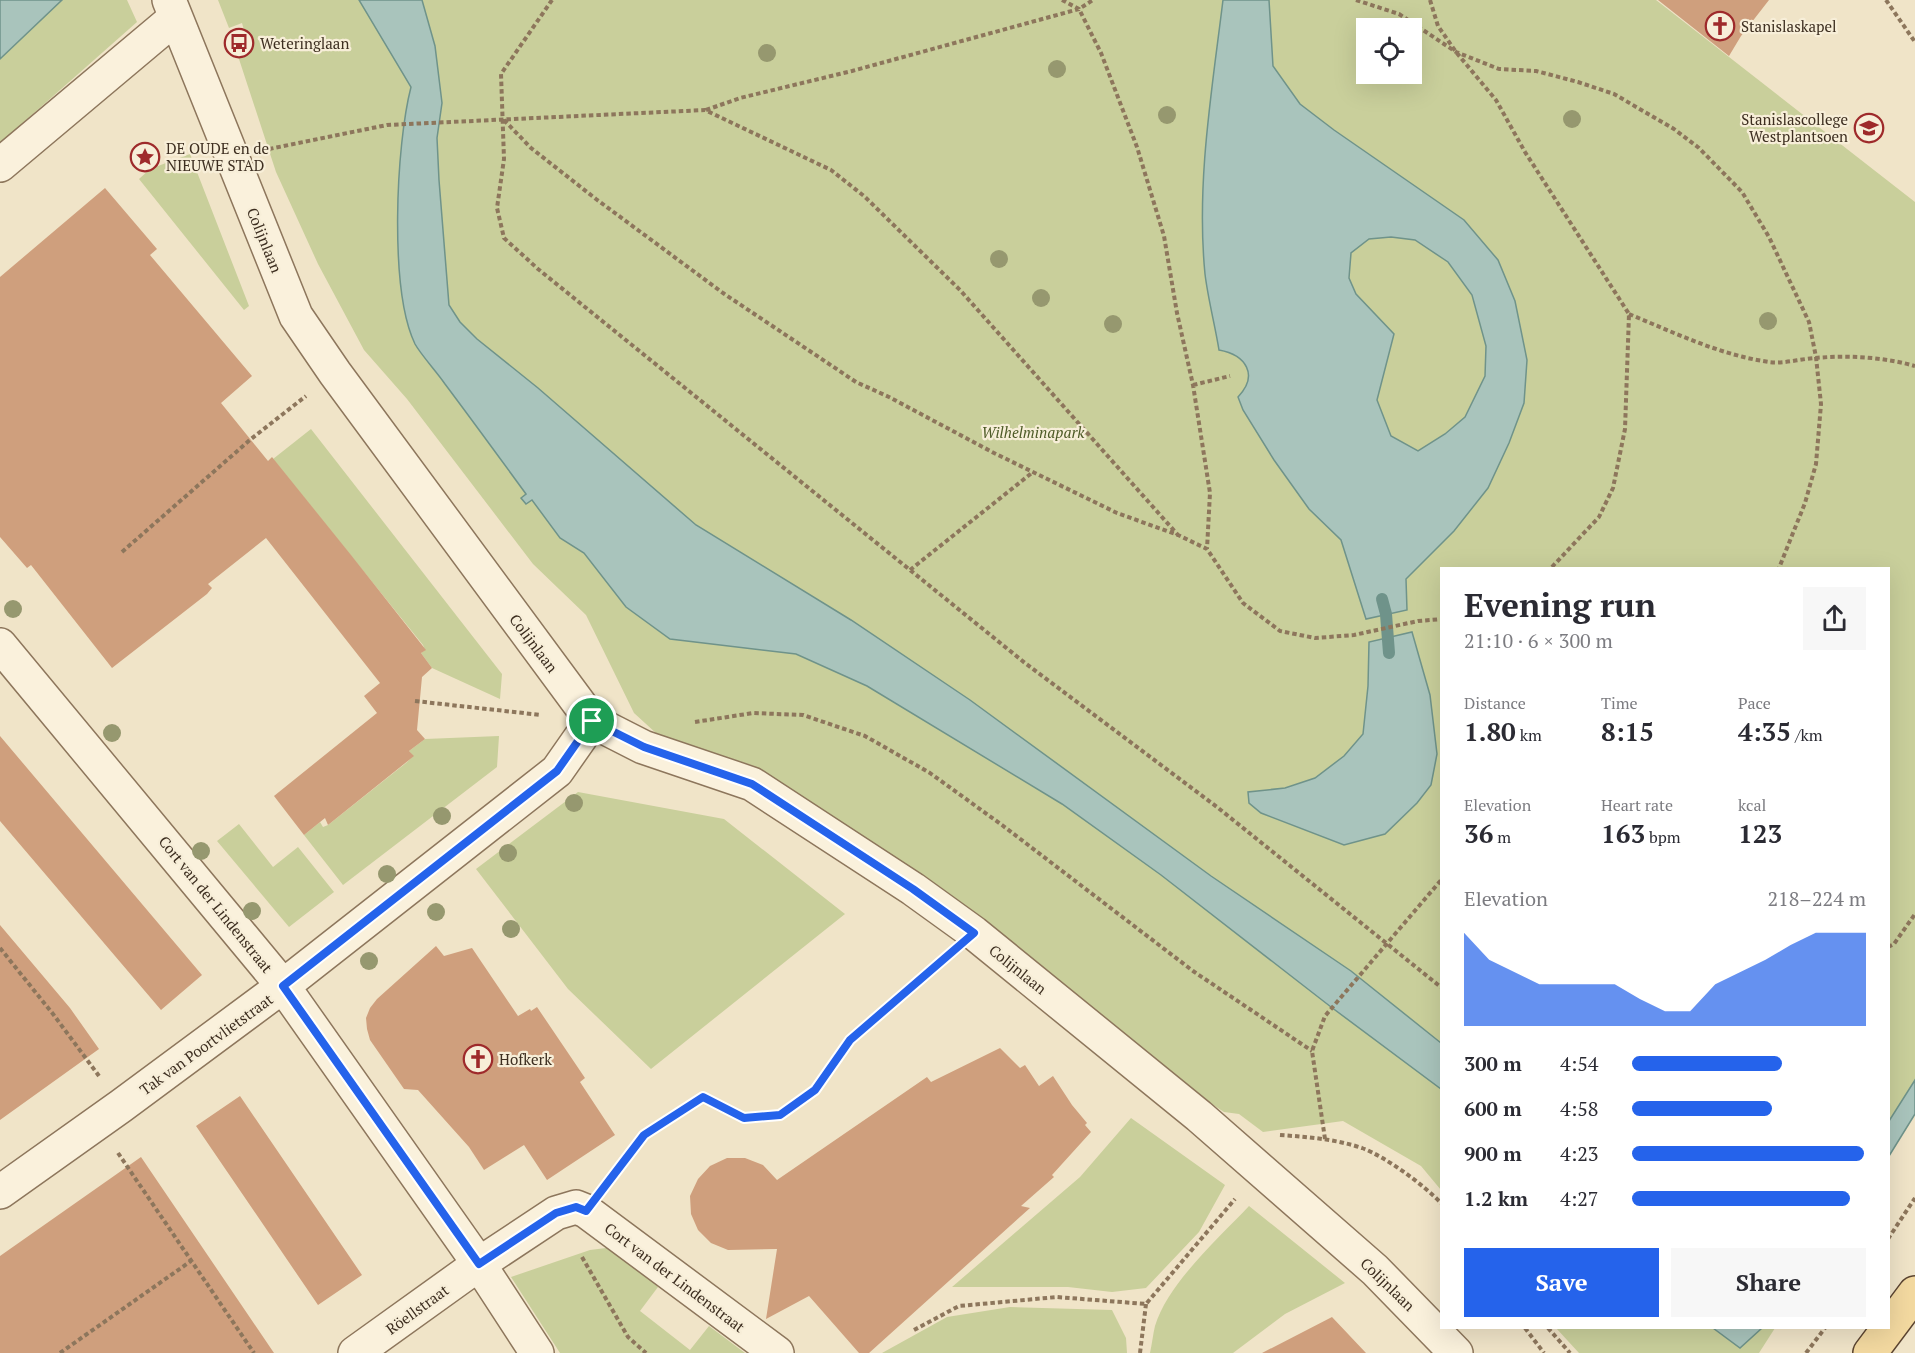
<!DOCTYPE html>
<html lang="en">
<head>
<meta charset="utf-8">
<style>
	:root { --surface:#fff; --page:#f7f7f7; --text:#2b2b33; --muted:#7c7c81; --accent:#2563eb }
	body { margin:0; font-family:"PT Serif",serif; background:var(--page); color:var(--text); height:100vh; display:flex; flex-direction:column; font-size:22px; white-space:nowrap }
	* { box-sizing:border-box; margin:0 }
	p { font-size:20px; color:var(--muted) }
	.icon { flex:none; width:33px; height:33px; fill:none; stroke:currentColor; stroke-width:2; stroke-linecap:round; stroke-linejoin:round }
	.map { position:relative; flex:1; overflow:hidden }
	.sheet { position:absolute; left:1440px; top:567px; width:450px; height:762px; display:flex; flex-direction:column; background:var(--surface); border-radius:0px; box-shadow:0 6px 24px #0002 }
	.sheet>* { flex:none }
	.fabs { position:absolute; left:1356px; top:18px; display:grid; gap:12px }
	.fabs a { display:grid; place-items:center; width:66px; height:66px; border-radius:0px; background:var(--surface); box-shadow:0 6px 24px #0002; font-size:30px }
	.pin { position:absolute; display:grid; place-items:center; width:51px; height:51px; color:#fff; margin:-26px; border:3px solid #fff; border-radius:50%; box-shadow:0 2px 6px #0007 }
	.round { display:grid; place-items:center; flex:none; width:63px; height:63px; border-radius:0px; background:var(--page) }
	.summary { display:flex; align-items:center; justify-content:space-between; height:102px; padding:0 24px }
	h1 { font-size:33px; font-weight:600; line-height:45px }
	.metrics { display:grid; grid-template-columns:repeat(3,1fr); gap:9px; height:102px; padding:6px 24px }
	.metrics div { display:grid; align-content:center }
	.metrics b { font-size:26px; font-weight:600 }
	.metrics small { font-size:16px; font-weight:400 }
	.metrics p { font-size:16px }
	.chart { height:168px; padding:12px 24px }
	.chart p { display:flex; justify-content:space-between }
	.chart svg { width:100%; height:108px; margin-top:6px; fill:var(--accent); opacity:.7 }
	.cta { display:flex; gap:12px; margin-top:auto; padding:12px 24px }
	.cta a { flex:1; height:69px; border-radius:0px; background:var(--accent); color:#fff; font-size:24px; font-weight:600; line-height:69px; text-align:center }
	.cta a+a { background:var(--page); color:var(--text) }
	ul { padding:0 24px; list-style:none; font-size:20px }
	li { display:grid; grid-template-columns:96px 72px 1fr; align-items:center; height:45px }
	li i { height:15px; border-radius:8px; background:var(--accent) }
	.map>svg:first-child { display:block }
</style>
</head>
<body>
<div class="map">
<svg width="1915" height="1353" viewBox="0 0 1915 1353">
	<rect width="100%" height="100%" fill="#f0e4c8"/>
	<path fill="#c9cf9b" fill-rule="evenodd" d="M62,0h65l10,22 -137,121v-84z
		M218,0h1438l259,202v894l-26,44 -1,-572h-446l-1,622 -20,-24 -78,-45 -80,11 -24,-18 -15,-2 -35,-23 -383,-289 -52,-34 -97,-32 -23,-21 -48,-98 -53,-51 -126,-165 -43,-49 -46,-86 -42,-92 -38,-116 12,-5 -8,-28 -13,5zM1366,28h46v46h-46z
		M190,154l59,152 -5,4 -105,-131 11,-10z
		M311,429l191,245 -2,25 -68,-31 -11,-15 4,-3 -2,-5 -150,-186z
		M499,736l-2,31 -154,118 -39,-50 16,-13 3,5 5,-2 78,-62 7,-7 -4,-5 16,-12z
		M578,792l146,27 121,95 -194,155 -83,-80 -92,-120z
		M239,824l34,43 25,-20 36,45 -45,35 -72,-86z
		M1131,1118l94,67 -26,47 -53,56 -34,4 -44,-5h-116l128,-110z
		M1249,1206l96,77 -60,31 -52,39h-83c2,-9 3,-19 5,-27 13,-43 64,-88 94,-120z
		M614,1247l44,40 -18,24 50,39 19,-24 36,27h-185l-49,-76 79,-27z
		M1010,1307l102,3 14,28 1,15h-245l65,-36z
		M1556,1328h219l-16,25h-180z"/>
	<path fill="#a9c4bc" stroke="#6f938a" stroke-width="1.5" fill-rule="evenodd" d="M0,0h62l-62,59z
		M359,0h63l13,46 7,57 -5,35 2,42 10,125 11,17 17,17 61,49 158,137 155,95 119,80 241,176 140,95 90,72v46l-110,-82 -170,-132 -99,-71 -195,-118 -71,-32 -126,-15 -44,-32 -42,-54 -24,-15 -28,-38 -6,4 -5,-6 5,-4c-27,-37 -54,-74 -81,-110 -8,-12 -24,-29 -30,-40 -26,-54 -19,-199 -4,-257z
		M1223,0h46l4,66 27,38 34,26 130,90 34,40 17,41 12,59 -3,43 -15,40 -21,45 -34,43 -48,48 1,31 -41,9 -25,-79 -32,-31 -35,-49 -31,-50 -5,-13c21,-22 8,-42 -19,-47 -4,-25 -11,-51 -14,-76 -9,-91 7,-184 18,-274zM1391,237l24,3 33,22 24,33 14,51 -1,30 -20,41 -20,17 -27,17 -27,-15 -14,-36 17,-66 -38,-40 -7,-16 2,-25 18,-14z
		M1412,632l18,63 7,59 -6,31 -14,18 -32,31 -41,11 -83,-32 -12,-10 -1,-11 37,-4 30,-10 29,-22 19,-22 5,-48 1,-44z
		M1915,1080v34l-26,42v-35z
		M1713,1328h49l-22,20z"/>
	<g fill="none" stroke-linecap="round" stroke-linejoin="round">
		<path stroke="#6f938a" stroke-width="12" d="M1382,599l4,15 3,39"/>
	</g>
	<path fill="#cf9f7d" d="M1658,0h111l-28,36 -12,20z
		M105,188l52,61 -7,6 102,121 -31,27 47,58 4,-4 79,98 75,95 -5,3 11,15 -10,9 -5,53 8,9 -16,12 5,5 -86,69 -3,-7 -21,17 -30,-39 103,-83 -13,-17 16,-13 -114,-145 -58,46 4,4 -5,6 -95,74 -81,-103 -4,3 -27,-31v-260z
		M0,736l202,239 -41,35 -161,-189z
		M0,925l70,83 29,41 -99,71z
		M436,946l8,10 28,-8 46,68 12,-7 1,2 6,-4 48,71 -5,4 35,53 -68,45 -23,-35 -40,25 -15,-23 -51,-57 -14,-1 -34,-49 -3,-11 -1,-11 4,-10 7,-9z
		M1000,1048l20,20 5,-3 14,21 14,-10 19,29 15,18 -2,2 6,7 -39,43 2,2 -33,29 9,2 -161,145h-10l-50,-57 -43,23 11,-70 -49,1 -17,-7 -13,-13 -7,-16 -1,-18 8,-17 12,-13 17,-8h18l18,7 14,15 150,-103 4,5z
		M240,1096l122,179 -44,30 -122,-179z
		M141,1157l133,196h-274v-97z
		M1332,1317l34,36h-104z"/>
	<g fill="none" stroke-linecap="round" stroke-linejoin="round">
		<g stroke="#8d765c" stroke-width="36">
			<path id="minor" d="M169,0l127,316 39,57 257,348 51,26 109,37 161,105 61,44 225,183 176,154 81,83
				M0,165l175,-147
				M0,645l283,341 196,278 58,89
				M0,1192l121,-86 162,-120 274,-215 35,-50
				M355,1353l124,-89 77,-51 20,-6 10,4 191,142"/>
		</g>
		<g stroke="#5b4430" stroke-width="36">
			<path id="major" d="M1870,1353l45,-60"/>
		</g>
		<path stroke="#8d765c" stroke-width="4" stroke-dasharray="4.5 3" stroke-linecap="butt" d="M552,0l-51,74 3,85 -7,49 7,30 34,31 487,394 192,144 225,181
			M1062,0l17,9 22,44 36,94 27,89 13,77 16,72 17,108 -3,56
			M1356,0l43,14 57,38 43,17 37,2 42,11 36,12 60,35 25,19 43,44 27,45 40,85 7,35 5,47 -5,60 -11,39 -26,65
			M1430,0l8,26 18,26 40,48 29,52 104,162 -4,115 -12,59 -14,29 -48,51
			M1886,0l29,42
			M706,110l34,-12 112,-27 227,-62 14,-9
			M504,120l27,28 65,51 127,94 133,89 33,15 105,56 123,60 61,22 29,14 36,54 37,28 35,7 39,-3 64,-14 24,-2
			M269,149l118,-24 318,-15 126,60 33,26 96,94 218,245
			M1629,314c46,19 91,41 140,48 14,2 31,-3 46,-4 33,-3 68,-1 100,8
			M1193,385l37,-9
			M122,552l129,-113 55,-43
			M910,570l123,-98
			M415,701l126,14
			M695,722l58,-9 50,2 62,21 65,37 72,52 191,146 119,80
			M1888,947l6,-3 21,-30
			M0,948l53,66 46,62
			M1280,1135c28,2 55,4 82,13 24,9 62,37 80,56
			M1325,1139l-13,-88 13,-35 117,-137
			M118,1153l136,200
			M608,1182l36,-47 59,-38 41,21 36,-3 35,-25 35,-50 94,-81
			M1888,1239l27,-41
			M582,1257l46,80 18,16
			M1525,1328l19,25
			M1548,1328l22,25
			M914,1330l45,-24 98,-9 89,7 89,-105
			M60,1353l131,-92
			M1140,1353l6,-49
			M1806,1353l19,-25"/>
		<use href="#minor" stroke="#faf1dc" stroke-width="33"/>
		<use href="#major" stroke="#f3d9a0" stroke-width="33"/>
	</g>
	<g fill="#96986f">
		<circle cx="767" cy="53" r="9"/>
		<circle cx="1057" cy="69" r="9"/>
		<circle cx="1167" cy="115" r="9"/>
		<circle cx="1572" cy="119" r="9"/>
		<circle cx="999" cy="259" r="9"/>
		<circle cx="1041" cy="298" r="9"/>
		<circle cx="1768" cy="321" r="9"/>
		<circle cx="1113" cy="324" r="9"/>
		<circle cx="13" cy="609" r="9"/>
		<circle cx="112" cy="733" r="9"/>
		<circle cx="574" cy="803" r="9"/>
		<circle cx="442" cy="816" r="9"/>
		<circle cx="201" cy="851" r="9"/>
		<circle cx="508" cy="853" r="9"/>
		<circle cx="387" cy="874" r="9"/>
		<circle cx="252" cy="911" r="9"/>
		<circle cx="436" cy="912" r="9"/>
		<circle cx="511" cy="929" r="9"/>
		<circle cx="369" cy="961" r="9"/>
	</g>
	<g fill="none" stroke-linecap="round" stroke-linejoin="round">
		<g stroke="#fff" stroke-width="12">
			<path id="route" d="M592,721l52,26 108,37 161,105 61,44 -124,107 -35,50 -35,25 -36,3 -41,-21 -59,38 -58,76 -10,-4 -20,6 -77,51 -196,-278 274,-215z"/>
		</g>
		<use href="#route" stroke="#2563eb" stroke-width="8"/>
	</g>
	<defs>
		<g id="church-ring" transform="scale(1.5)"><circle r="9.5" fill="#f7eed8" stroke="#9e2a2b" stroke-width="1.5"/><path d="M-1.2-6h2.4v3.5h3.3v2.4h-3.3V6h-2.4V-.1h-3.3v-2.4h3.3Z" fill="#9e2a2b"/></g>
		<g id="bus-ring" transform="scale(1.5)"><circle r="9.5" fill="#f7eed8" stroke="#9e2a2b" stroke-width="1.5"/><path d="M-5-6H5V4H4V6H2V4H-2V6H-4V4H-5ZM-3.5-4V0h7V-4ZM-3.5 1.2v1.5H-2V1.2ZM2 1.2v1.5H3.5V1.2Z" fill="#9e2a2b"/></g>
		<g id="school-ring" transform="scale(1.5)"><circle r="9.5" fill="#f7eed8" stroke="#9e2a2b" stroke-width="1.5"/><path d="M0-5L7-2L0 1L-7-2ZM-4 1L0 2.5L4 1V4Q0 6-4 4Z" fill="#9e2a2b"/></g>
		<g id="sight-ring" transform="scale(1.5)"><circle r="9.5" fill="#f7eed8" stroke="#9e2a2b" stroke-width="1.5"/><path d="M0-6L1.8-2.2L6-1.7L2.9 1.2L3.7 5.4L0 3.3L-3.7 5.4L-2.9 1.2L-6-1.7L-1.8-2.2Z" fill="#9e2a2b"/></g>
	</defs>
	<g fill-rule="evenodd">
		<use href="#church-ring" x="1720" y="26"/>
		<use href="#bus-ring" x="239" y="43"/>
		<use href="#school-ring" x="1869" y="128"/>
		<use href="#sight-ring" x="145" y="157"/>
		<use href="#church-ring" x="478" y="1059"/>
	</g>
	<g text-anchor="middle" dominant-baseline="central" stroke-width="4.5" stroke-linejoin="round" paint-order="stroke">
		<g font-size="15" fill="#3d2e20" stroke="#f7eed8" text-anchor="start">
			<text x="1741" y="26">Stanislaskapel</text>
			<text x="260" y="43">Weteringlaan</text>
			<text x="1848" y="119" text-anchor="end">Stanislascollege<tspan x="1848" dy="17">Westplantsoen</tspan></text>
			<text x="166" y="148">DE OUDE en de<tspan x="166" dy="17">NIEUWE STAD</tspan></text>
			<text x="499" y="1059">Hofkerk</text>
		</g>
		<g font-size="15" fill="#3d2e20" stroke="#f7eed8">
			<text transform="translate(265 240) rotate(68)">Colijnlaan</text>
			<text transform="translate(534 643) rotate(53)">Colijnlaan</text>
			<text transform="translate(216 904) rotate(51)">Cort van der Lindenstraat</text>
			<text transform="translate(1018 969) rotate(39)">Colijnlaan</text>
			<text transform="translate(206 1044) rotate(-36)">Tak van Poortvlietstraat</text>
			<text transform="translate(675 1277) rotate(37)">Cort van der Lindenstraat</text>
			<text transform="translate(1388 1284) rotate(44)">Colijnlaan</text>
			<text transform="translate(417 1309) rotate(-36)">Röellstraat</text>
		</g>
		<g font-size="15" font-style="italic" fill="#4d5a26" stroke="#f7eed8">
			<text x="1033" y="432">Wilhelminapark</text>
		</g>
	</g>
</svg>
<div class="fabs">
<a><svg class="icon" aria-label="locate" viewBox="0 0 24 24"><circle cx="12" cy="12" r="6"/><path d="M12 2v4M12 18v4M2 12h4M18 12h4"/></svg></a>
</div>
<div class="pin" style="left:592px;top:721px;background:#1e9e55"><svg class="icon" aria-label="arrive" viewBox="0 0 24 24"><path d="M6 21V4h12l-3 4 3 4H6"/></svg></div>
<section class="sheet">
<div class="summary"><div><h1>Evening run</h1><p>21:10 · 6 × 300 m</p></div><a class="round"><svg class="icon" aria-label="share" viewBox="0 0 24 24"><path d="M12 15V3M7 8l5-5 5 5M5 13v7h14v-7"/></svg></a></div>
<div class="metrics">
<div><p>Distance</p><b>1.80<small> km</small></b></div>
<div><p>Time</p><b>8:15</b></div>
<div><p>Pace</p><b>4:35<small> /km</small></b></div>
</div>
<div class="metrics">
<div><p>Elevation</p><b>36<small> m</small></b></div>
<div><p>Heart rate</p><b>163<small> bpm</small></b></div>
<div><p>kcal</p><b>123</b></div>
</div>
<div class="chart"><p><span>Elevation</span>218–224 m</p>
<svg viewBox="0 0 160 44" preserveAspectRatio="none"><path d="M0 44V6L10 17L20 22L30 27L40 27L50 27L60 27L70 33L80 38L90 38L100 27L110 22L120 17L130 11L140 6L150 6L160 6V44z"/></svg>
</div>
<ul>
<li><b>300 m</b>4:54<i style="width:64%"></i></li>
<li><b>600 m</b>4:58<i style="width:60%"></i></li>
<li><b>900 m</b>4:23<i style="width:99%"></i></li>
<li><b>1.2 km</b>4:27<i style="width:93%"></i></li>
</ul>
<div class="cta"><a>Save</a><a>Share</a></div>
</section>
</div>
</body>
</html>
